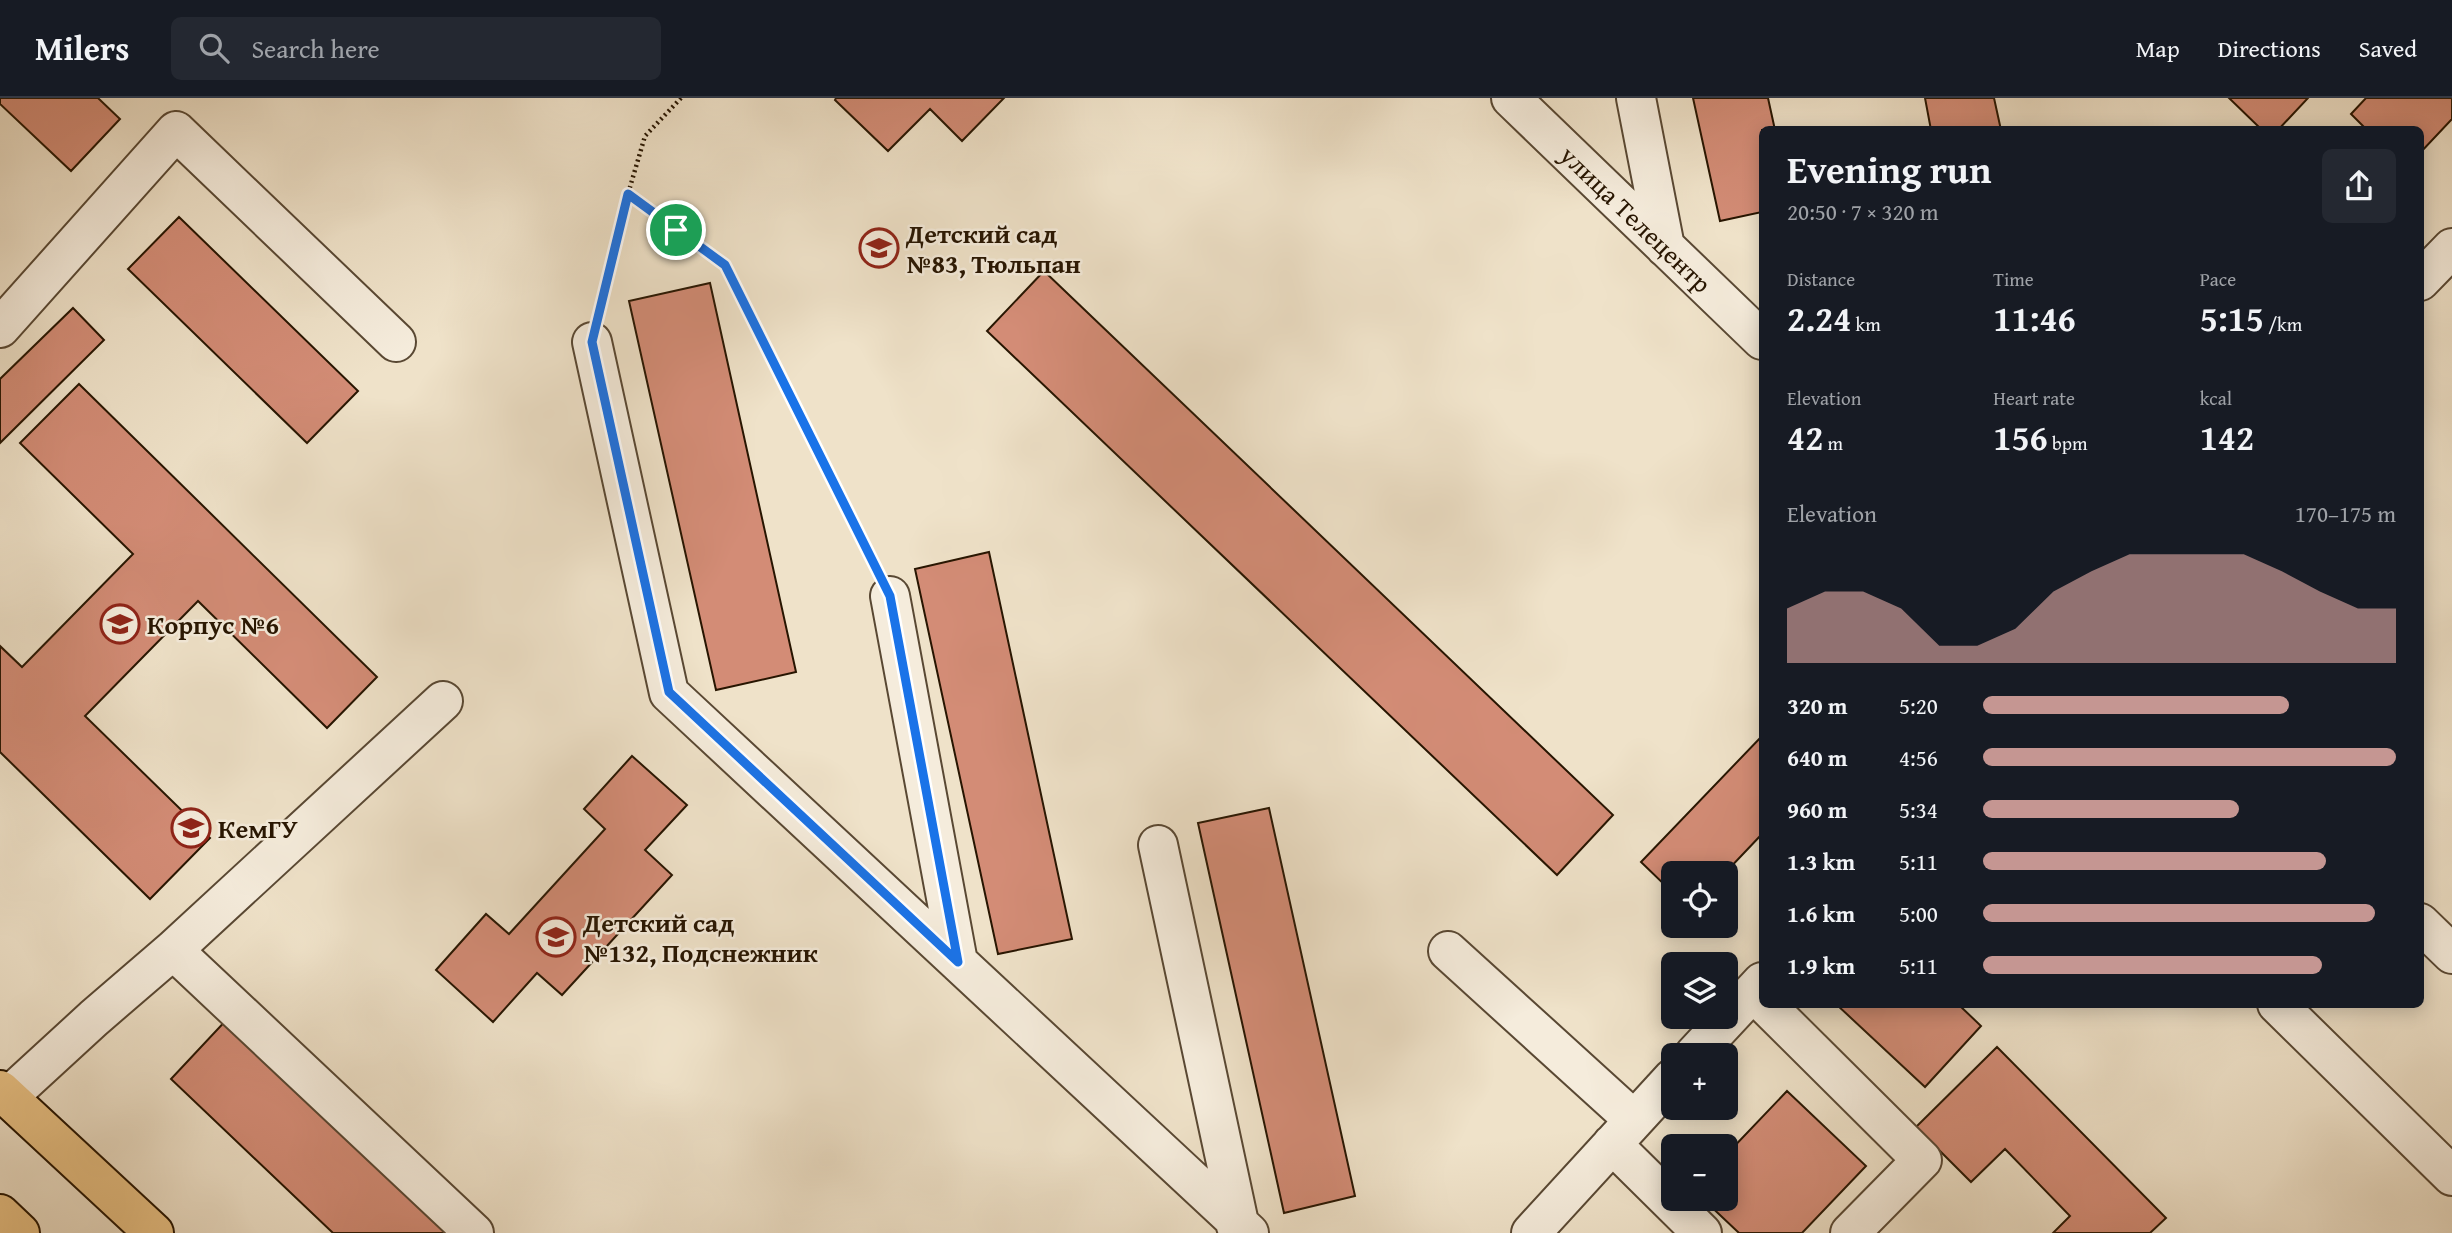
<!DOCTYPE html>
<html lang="en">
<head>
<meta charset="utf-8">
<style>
	:root { --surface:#171b24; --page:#242831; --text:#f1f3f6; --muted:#9ea1a6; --line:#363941; --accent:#c59692 }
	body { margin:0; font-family:"Gentium Book Plus",serif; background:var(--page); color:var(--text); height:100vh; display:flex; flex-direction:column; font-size:26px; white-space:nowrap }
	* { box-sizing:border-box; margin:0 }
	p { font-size:23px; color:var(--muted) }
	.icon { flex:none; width:38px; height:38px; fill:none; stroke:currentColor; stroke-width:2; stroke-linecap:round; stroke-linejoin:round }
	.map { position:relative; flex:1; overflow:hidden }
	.panel { position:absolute; left:1759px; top:28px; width:665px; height:882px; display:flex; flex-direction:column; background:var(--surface); border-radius:10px; box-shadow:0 4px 18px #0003 }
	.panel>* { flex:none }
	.fabs { position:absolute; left:1661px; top:763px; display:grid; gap:14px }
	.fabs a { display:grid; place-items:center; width:77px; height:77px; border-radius:10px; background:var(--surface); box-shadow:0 4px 18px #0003; font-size:35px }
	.pin { position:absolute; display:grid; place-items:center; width:60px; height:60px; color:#fff; margin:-30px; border:4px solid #fff; border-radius:50%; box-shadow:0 2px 7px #0007 }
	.round { display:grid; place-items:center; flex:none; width:74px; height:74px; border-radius:10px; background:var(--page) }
	.overview { display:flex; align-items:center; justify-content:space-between; height:119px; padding:0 28px }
	h1 { font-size:38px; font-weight:700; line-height:52px }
	.stats { display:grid; grid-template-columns:repeat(3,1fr); gap:10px; height:119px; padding:7px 28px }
	.stats div { display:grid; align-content:center }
	.stats b { font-size:35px; font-weight:700 }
	.stats small { font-size:19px; font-weight:400 }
	.stats p { font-size:19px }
	.chart { height:196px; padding:14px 28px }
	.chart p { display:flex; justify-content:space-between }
	.chart svg { width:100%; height:126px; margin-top:7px; fill:var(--accent); opacity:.7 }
	ul { padding:0 28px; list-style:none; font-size:23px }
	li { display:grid; grid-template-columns:112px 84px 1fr; align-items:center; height:52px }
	li i { height:18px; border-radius:9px; background:var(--accent) }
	header { display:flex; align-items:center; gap:42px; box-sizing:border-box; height:98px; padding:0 35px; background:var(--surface); border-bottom:2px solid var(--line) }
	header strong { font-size:33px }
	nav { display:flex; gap:38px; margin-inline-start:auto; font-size:24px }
	.search { width:490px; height:63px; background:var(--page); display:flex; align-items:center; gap:18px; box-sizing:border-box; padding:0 24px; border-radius:10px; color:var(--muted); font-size:26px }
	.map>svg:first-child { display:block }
</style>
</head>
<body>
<header>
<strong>Milers</strong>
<div class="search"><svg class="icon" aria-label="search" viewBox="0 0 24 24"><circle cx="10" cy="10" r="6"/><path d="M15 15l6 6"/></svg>Search here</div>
<nav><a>Map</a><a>Directions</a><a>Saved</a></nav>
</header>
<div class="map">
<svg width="2452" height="1135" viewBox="0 0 2452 1135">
	<rect width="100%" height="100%" fill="#efe2c9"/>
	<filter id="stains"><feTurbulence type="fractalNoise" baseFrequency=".00286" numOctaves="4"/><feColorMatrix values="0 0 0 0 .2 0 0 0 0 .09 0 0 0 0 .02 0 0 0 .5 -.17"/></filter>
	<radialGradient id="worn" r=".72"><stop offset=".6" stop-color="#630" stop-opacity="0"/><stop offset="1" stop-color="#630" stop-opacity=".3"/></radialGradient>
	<path fill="#d38c76" stroke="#271501" stroke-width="2" d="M0,0h98l22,21 -49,52 -71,-67z
		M836,0h168l-42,43 -32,-32 -42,42 -53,-51z
		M1693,0h75l7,32h-13v82l-42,9z
		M1925,0h69l7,32h-70z
		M2229,0h79l-30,32h-16z
		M2366,0h86v21l-32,34v-23h-53l-16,-16z
		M179,119l179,174 -51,52 -179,-174z
		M1044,173l569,544 -56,60 -570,-544z
		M710,185l86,389 -80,18 -87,-389z
		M73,210l31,32 -104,103v-64z
		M79,286l298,293 -50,51 -129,-127 -113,115 125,122 -60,61 -150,-147v-106l22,21 111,-113 -113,-111z
		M989,454l83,387 -74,15 -83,-385z
		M1762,638v98l-37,39h-52v20l-32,-31z
		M632,658l55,49 -42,45 27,25 -110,120 -25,-22 -44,49 -57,-52 50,-56 23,20 96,-105 -21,-20z
		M1269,710l86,388 -71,17 -86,-390z
		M1836,906h122l23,22 -56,61z
		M230,918l229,217h-126l-162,-154z
		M1997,949l169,171 -16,15h-97l17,-17 -65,-67 -34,33 -55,-55z
		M1787,993l79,75 -64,67h-63l-36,-34h23v-44z"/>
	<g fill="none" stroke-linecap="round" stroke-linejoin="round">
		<g stroke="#594833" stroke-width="42">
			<path id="minor" d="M1511,0l251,242
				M1636,0l29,149
				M2420,183l32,-33
				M0,230l176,-197 220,211
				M592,244l77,351 580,540
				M890,498l68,366
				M1158,747l81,378 -3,3
				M2420,825l32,31
				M173,852l301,283
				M1448,853l186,169
				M1765,906l157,156 -72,73
				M2277,906l175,172
				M1694,957l68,-73
				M8,999l86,-79 79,-68 270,-249
				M1612,1046l90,89
				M1531,1135l142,-155"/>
		</g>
		<g stroke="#271501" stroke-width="42">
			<path id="major" d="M0,992l154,143
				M0,1116l20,19"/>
		</g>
		<path stroke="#271501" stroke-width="4.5" stroke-dasharray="2 3.5" stroke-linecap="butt" d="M681,0l-36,38 -17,58 97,71 148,299
			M601,207l27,-111"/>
		<use href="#minor" stroke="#f5ecdc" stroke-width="38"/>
		<use href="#major" stroke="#e8c184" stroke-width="38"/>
	</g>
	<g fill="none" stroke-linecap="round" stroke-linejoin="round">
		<g stroke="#fff" stroke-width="14">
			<path id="route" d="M628,96l97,71 165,331 68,366 -289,-270 -77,-350z"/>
		</g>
		<use href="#route" stroke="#1a73e8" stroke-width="9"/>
	</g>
	<defs>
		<g id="school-ring" transform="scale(2.0125)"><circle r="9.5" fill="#f5ecdc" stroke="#8f2418" stroke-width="1.5"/><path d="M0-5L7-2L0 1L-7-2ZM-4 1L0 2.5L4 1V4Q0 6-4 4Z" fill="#8f2418"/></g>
		<g id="university-ring" transform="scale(2.0125)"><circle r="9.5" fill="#f5ecdc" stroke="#8f2418" stroke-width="1.5"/><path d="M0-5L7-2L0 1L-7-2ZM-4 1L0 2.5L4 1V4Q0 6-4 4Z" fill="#8f2418"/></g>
	</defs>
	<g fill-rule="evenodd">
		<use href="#school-ring" x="879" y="150"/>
		<use href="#university-ring" x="120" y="526"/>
		<use href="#university-ring" x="191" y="730"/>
		<use href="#school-ring" x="556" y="839"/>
	</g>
	<g text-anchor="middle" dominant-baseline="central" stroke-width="5" stroke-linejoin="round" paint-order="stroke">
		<g font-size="26" fill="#271501" stroke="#f5ecdc">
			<text transform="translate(1636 121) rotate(44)">улица Телецентр</text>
		</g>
		<g font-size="26" font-weight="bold" fill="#271501" stroke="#f5ecdc" text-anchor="start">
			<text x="906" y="135">Детский сад<tspan x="906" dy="30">№83, Тюльпан</tspan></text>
			<text x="147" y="526">Корпус №6</text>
			<text x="218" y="730">КемГУ</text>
			<text x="583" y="824">Детский сад<tspan x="583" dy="30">№132, Подснежник</tspan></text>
		</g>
	</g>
	<rect width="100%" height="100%" filter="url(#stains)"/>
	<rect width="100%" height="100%" fill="url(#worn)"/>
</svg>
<div class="fabs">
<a><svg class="icon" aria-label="locate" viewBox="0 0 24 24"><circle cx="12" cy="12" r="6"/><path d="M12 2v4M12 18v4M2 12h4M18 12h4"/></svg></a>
<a><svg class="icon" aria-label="layers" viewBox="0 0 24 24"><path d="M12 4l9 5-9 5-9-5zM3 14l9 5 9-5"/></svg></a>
<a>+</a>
<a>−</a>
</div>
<div class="pin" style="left:676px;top:132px;background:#1e9e55"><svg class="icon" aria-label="arrive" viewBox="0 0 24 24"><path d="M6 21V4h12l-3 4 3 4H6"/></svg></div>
<section class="panel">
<div class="overview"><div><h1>Evening run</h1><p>20:50 · 7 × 320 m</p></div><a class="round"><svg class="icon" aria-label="share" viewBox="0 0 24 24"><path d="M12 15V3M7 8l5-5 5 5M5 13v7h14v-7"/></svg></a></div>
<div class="stats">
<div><p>Distance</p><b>2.24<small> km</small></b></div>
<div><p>Time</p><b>11:46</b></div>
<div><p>Pace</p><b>5:15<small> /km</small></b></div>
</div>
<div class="stats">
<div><p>Elevation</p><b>42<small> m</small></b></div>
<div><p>Heart rate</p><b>156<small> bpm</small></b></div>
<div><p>kcal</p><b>142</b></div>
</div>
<div class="chart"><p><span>Elevation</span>170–175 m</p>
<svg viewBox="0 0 160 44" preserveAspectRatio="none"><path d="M0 44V25L10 19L20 19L30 25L40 38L50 38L60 32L70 19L80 12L90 6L100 6L110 6L120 6L130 12L140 19L150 25L160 25V44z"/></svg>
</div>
<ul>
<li><b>320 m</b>5:20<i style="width:74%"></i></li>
<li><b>640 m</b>4:56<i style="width:100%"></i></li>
<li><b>960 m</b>5:34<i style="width:62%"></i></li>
<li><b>1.3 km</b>5:11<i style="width:83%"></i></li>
<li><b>1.6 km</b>5:00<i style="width:95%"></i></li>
<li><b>1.9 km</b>5:11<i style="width:82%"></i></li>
</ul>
</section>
</div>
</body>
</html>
